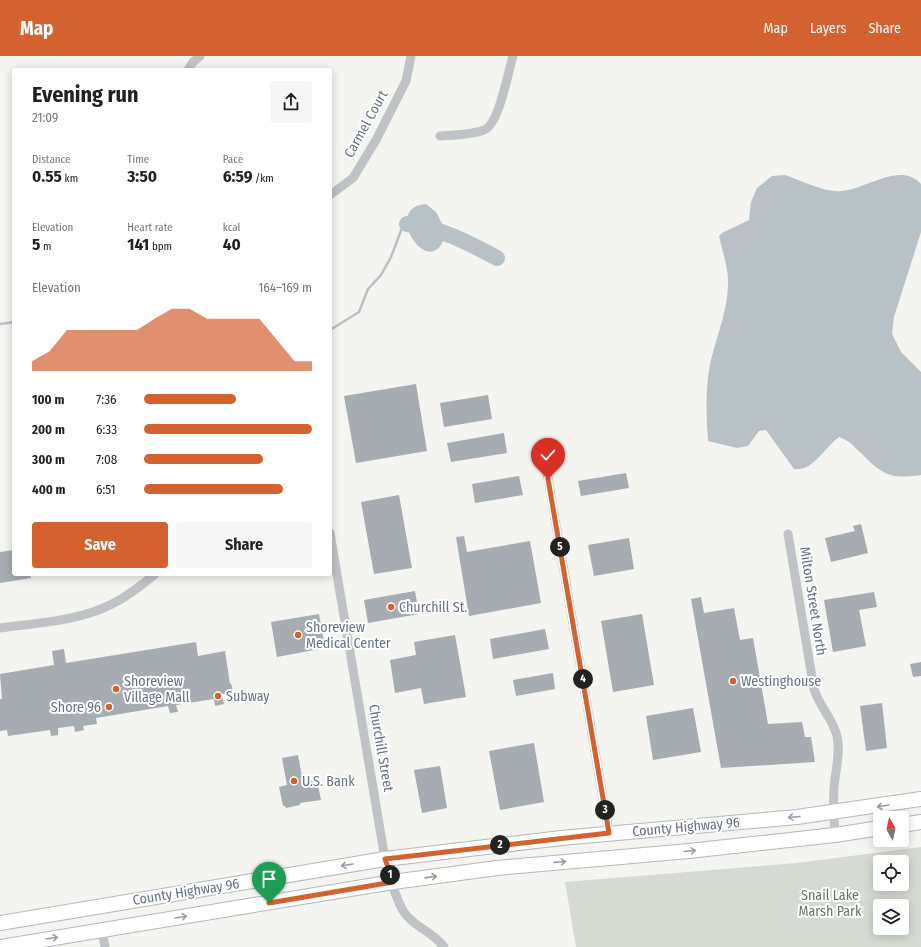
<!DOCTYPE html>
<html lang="en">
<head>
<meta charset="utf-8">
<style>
	:root { --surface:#fff; --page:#f6f6f6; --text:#202124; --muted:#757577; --accent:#d46231 }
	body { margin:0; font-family:"Fira Sans Condensed",sans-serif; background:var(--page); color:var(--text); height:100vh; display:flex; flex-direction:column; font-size:15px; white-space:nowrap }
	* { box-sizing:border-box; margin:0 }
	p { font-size:13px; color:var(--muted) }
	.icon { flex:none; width:22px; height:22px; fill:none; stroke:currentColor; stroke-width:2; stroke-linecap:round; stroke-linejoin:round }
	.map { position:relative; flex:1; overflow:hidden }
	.sheet { position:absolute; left:12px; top:12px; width:320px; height:508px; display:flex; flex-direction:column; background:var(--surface); border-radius:4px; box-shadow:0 2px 10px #0003 }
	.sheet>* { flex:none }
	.needle { width:26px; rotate:351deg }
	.tools { position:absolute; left:873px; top:755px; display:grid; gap:8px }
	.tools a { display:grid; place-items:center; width:36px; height:36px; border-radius:4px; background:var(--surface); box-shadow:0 2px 10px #0003; font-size:20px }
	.pin { position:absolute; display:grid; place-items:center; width:34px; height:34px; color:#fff; margin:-41px -17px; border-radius:50% 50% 50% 0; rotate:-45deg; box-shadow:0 0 4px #0007 }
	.pin .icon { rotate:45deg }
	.km { position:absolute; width:20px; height:20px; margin:-10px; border-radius:50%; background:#222; color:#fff; font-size:11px; line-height:20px; text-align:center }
	.round { display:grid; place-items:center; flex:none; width:42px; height:42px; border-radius:4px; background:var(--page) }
	.head { display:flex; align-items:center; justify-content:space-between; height:68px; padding:0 20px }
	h1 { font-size:22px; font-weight:700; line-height:30px }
	.figures { display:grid; grid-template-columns:repeat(3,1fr); gap:6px; height:68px; padding:4px 20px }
	.figures div { display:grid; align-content:center }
	.figures b { font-size:17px; font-weight:700 }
	.figures small { font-size:11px; font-weight:400 }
	.figures p { font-size:11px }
	.chart { height:112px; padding:8px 20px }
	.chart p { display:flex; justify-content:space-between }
	.chart svg { width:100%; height:72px; margin-top:4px; fill:var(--accent); opacity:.7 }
	.primary-button { display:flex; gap:8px; margin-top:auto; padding:8px 20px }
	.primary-button a { flex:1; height:46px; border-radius:4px; background:var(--accent); color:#fff; font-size:16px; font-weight:700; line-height:46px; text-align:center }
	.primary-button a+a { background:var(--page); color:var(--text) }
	ul { padding:0 20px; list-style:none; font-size:13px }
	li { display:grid; grid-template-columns:64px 48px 1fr; align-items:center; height:30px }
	li i { height:10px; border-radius:5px; background:var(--accent) }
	header { display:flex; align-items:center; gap:24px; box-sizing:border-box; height:56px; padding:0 20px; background:var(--accent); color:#fff }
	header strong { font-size:19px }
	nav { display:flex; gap:22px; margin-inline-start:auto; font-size:14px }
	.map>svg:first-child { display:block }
</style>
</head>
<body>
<header>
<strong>Map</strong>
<nav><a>Map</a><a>Layers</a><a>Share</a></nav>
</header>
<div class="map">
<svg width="921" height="891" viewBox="0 0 921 891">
	<rect width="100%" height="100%" fill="#f4f4f1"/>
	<path fill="#d5dbd2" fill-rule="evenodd" d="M921,791v100h-345l-11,-65 232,-19zM880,806h22v22h-22zM880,850h22v22h-22z"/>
	<path fill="#b8c1c6" d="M785,119c14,5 36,15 49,16 27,4 64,-32 87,-7v48l-27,85 -2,17 9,18 20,20v103c-28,4 -38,1 -58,-20 -10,-9 -11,-13 -24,-18 -11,8 -24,28 -35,31 -2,1 -7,1 -10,1l-28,-39 -7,1 -11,15 -11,2 -29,-7c-2,-28 -3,-58 4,-85 7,-26 17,-51 16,-78 -1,-14 -6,-29 -9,-42l3,-3 27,-13 2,-18 6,-14 15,-12z
		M426,148l10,8 10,19c-12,58 -68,-24 -20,-27z"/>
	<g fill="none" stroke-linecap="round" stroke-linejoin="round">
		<path stroke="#b8c1c6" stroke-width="2.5" d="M0,268l14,-2
			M330,274l29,-18 9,-23 13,-14 10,-18 11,-29 5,-4"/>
		<path stroke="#b8c1c6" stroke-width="16" d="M407,168c34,4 60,18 90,34"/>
	</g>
	<path fill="#a6acb1" d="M416,328l11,67 -71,12 -12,-67z
		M488,339l4,24 -48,8 -4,-24z
		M504,377l3,20 -56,9 -4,-19z
		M626,417l3,15 -48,8 -3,-15z
		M519,420l4,19 -48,8 -3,-19z
		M399,439l13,73 -38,6 -13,-72z
		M861,468l7,29 -37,9 -6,-24 30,-7 -2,-5z
		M464,480l3,16 63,-11 11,62 -72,13 -13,-79z
		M629,482l5,31 -40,7 -6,-31z
		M14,494v24h16l1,4 -31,5v-31z
		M415,535l4,23 -51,9 -4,-23z
		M874,536l3,15 -18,3 7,36 -33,6 -9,-52z
		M701,541l3,16 30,-5 6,32 13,-2 15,86 34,-2 3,15h6l4,25 -94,6 -30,-169z
		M319,558l6,34 -48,9 -6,-35z
		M642,558l12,71 -41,7 -12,-71z
		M545,573l4,20 -56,10 -3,-20z
		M455,579l11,62 -42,7 -3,-16 -26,5 -5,-33 26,-5 -2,-13z
		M196,586l2,14 27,-5 5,33 1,-1 2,9 -11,2 2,10 -9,2 -1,-7 -38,6 2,7 -8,1 -2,-7 -72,12 1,6 -14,2 1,4 -9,2 -1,-6 -16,2v7l-7,1 -1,-6 -42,6 -1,-6 -7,1v-32h2l-2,-25 54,-9 -2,-14 12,-2 2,14z
		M921,606v14l-8,1 -3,-13z
		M553,617l2,16 -39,7 -3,-16z
		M882,647l5,45 -21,3 -6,-45z
		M693,652l8,44 -48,8 -7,-44z
		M534,687l10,59 -44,8 -11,-59z
		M298,699l5,27 14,-2 4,20 -21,3v2l-14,3 -1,-2h-2l-4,-19 8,-2 -5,-27z
		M440,710l7,42 -25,5 -8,-43z"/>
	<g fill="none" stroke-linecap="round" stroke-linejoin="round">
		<g stroke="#b4b7ba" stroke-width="16">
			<path id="primary" d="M902,769l19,-3
				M0,867l385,-64 176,-21 236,-21 124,-18
				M0,891l393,-65 104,-14 192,-17 146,-16 45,-7"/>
		</g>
		<path stroke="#c0c3c6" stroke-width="9" d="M188,14l5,-8 7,-6
			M440,80c14,-1 31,-1 44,-6 15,-5 24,-58 29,-74
			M330,139l23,-17 23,-38 30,-59 5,-25
			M543,393l66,384
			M330,477l55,326c5,15 12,48 23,58 11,12 27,17 36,30
			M788,478l26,155c5,17 19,30 23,47 4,17 -2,35 -3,52 -1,16 0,31 1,47
			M0,572c35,-5 80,-7 112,-24 16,-8 29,-18 43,-30
			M102,874l3,17"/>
		<use href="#primary" stroke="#fff" stroke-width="14"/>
	</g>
	<defs><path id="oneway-shaft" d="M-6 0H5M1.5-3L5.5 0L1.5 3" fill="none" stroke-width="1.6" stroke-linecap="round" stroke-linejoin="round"/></defs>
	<g stroke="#949ca5">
		<use href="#oneway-shaft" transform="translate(883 750) rotate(171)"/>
		<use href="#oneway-shaft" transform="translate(794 761) rotate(175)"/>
		<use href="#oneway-shaft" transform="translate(690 795) rotate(-5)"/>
		<use href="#oneway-shaft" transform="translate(560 806) rotate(-5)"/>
		<use href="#oneway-shaft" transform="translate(347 809) rotate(171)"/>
		<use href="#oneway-shaft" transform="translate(431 821) rotate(-8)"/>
		<use href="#oneway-shaft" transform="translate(181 861) rotate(-9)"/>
		<use href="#oneway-shaft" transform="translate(52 882) rotate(-9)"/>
	</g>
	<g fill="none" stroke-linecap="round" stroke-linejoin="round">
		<g stroke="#fff" stroke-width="8">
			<path id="route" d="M269,847l124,-21 -8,-23 224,-26 -61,-354"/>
		</g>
		<use href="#route" stroke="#d46231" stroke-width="5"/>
	</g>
	<g fill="#d46231" stroke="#fff" stroke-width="1.5">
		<circle cx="391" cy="551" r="4"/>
		<circle cx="298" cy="579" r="4"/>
		<circle cx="733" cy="625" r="4"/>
		<circle cx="116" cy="633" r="4"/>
		<circle cx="218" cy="640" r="4"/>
		<circle cx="109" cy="651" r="4"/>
		<circle cx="294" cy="725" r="4"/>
	</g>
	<g text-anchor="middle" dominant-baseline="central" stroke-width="4" stroke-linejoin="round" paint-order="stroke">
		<g font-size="14" fill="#66727f" stroke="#fff">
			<text transform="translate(366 68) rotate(-61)">Carmel Court</text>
			<text transform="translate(813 545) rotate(81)">Milton Street North</text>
			<text transform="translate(381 692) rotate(80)">Churchill Street</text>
			<text transform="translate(686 771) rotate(-5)">County Highway 96</text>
			<text transform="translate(186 836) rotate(-9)">County Highway 96</text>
		</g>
		<g font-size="14" fill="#66727f" stroke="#fff" text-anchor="start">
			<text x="399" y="551">Churchill St.</text>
			<text x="306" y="571">Shoreview<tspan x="306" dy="16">Medical Center</tspan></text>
			<text x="124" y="625">Shoreview<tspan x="124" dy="16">Village Mall</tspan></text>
			<text x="741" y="625">Westinghouse</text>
			<text x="226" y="640">Subway</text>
			<text x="101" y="651" text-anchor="end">Shore 96</text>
			<text x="302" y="725">U.S. Bank</text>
		</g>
		<g font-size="14" fill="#677764" stroke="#fff">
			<text x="830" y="839">Snail Lake<tspan x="830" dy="16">Marsh Park</tspan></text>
		</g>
	</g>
</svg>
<div class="tools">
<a><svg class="needle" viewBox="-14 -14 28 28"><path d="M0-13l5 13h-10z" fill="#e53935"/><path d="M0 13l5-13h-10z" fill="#757577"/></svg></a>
<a><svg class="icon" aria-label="locate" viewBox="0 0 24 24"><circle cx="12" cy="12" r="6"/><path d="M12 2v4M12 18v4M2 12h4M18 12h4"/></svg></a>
<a><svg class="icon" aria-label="layers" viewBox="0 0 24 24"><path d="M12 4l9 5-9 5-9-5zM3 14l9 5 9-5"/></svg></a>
</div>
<div class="pin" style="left:269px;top:847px;background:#1e9e55"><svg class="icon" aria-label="arrive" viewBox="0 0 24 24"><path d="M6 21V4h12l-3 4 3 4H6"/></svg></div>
<div class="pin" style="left:548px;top:423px;background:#d93025"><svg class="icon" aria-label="check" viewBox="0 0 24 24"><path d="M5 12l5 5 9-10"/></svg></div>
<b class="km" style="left:390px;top:819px">1</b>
<b class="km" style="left:500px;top:789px">2</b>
<b class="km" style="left:605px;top:754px">3</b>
<b class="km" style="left:583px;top:623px">4</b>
<b class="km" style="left:560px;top:491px">5</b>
<section class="sheet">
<div class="head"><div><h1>Evening run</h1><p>21:09</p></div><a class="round"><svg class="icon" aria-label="share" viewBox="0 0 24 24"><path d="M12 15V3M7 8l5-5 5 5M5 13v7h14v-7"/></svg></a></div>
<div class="figures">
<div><p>Distance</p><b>0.55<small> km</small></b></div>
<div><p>Time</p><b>3:50</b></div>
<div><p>Pace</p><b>6:59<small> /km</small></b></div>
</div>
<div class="figures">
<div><p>Elevation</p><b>5<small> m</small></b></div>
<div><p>Heart rate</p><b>141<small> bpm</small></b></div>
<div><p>kcal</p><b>40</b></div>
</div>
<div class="chart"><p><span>Elevation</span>164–169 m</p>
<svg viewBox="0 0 160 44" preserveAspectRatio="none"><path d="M0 44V38L10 32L20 19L30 19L40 19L50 19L60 19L70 12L80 6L90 6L100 12L110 12L120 12L130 12L140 25L150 38L160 38V44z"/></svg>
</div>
<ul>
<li><b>100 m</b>7:36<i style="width:55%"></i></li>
<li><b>200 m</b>6:33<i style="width:100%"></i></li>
<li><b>300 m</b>7:08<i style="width:71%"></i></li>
<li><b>400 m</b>6:51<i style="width:83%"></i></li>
</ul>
<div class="primary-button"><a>Save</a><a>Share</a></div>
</section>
</div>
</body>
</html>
